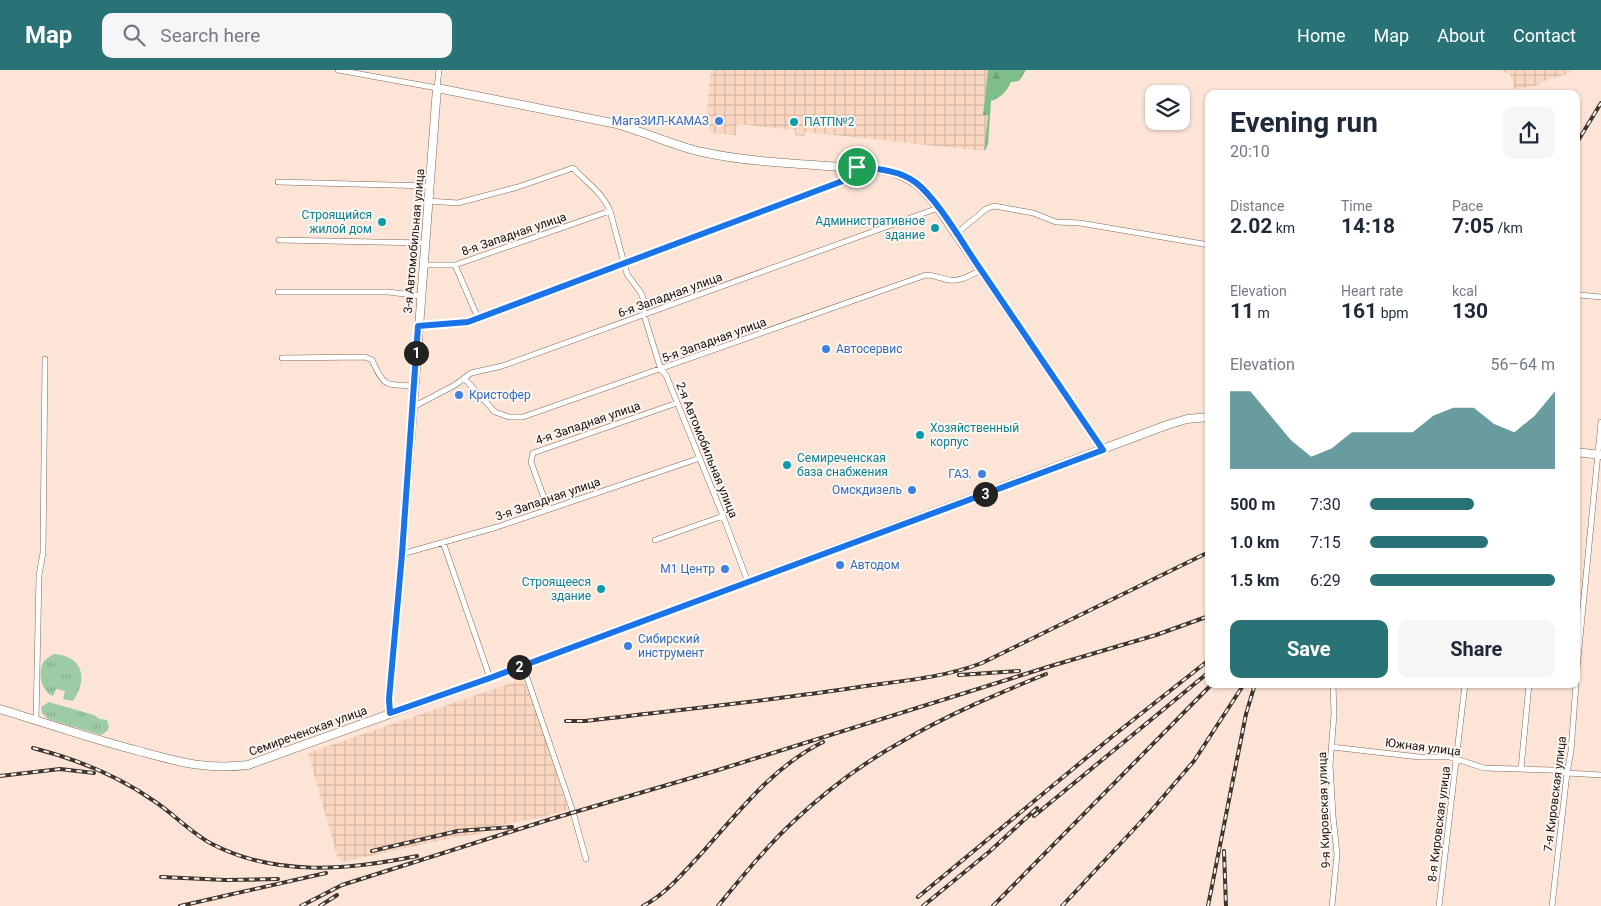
<!DOCTYPE html>
<html lang="en">
<head>
<meta charset="utf-8">
<style>
	:root { --surface:#fff; --page:#f6f6f7; --text:#1f2937; --muted:#747a83; --accent:#297377 }
	body { margin:0; font-family:Roboto,sans-serif; background:var(--page); color:var(--text); height:100vh; display:flex; flex-direction:column; font-size:19px; white-space:nowrap }
	* { box-sizing:border-box; margin:0 }
	p { font-size:16px; color:var(--muted) }
	.icon { flex:none; width:28px; height:28px; fill:none; stroke:currentColor; stroke-width:2; stroke-linecap:round; stroke-linejoin:round }
	.map { position:relative; flex:1; overflow:hidden }
	.side { position:absolute; left:1205px; top:20px; width:375px; height:598px; display:flex; flex-direction:column; background:var(--surface); border-radius:10px; box-shadow:0 1px 4px #0004 }
	.side>* { flex:none }
	.buttons { position:absolute; left:1145px; top:15px; display:grid; gap:10px }
	.buttons a { display:grid; place-items:center; width:45px; height:45px; border-radius:10px; background:var(--surface); box-shadow:0 1px 4px #0004; font-size:25px }
	.pin { position:absolute; display:grid; place-items:center; width:42px; height:42px; color:#fff; margin:-21px; border:2px solid #fff; border-radius:50%; box-shadow:0 1px 5px #0007 }
	.km { position:absolute; width:25px; height:25px; margin:-12px; border-radius:50%; background:#222; color:#fff; font-size:14px; line-height:25px; text-align:center }
	.round { display:grid; place-items:center; flex:none; width:52px; height:52px; border-radius:10px; background:var(--page) }
	.headline { display:flex; align-items:center; justify-content:space-between; height:85px; padding:0 25px }
	h1 { font-size:28px; font-weight:700; line-height:38px }
	.stats { display:grid; grid-template-columns:repeat(3,1fr); gap:8px; height:85px; padding:5px 25px }
	.stats div { display:grid; align-content:center }
	.stats b { font-size:21px; font-weight:700 }
	.stats small { font-size:14px; font-weight:400 }
	.stats p { font-size:14px }
	.chart { height:140px; padding:10px 25px }
	.chart p { display:flex; justify-content:space-between }
	.chart svg { width:100%; height:90px; margin-top:5px; fill:var(--accent); opacity:.7 }
	.primary-button { display:flex; gap:10px; margin-top:auto; padding:10px 25px }
	.primary-button a { flex:1; height:58px; border-radius:10px; background:var(--accent); color:#fff; font-size:20px; font-weight:700; line-height:58px; text-align:center }
	.primary-button a+a { background:var(--page); color:var(--text) }
	ul { padding:0 25px; list-style:none; font-size:16px }
	li { display:grid; grid-template-columns:80px 60px 1fr; align-items:center; height:38px }
	li i { height:12px; border-radius:6px; background:var(--accent) }
	header { display:flex; align-items:center; gap:30px; box-sizing:border-box; height:70px; padding:0 25px; background:var(--accent); color:#fff }
	header strong { font-size:24px }
	nav { display:flex; gap:28px; margin-inline-start:auto; font-size:18px }
	.search { width:350px; height:45px; background:var(--page); display:flex; align-items:center; gap:12px; box-sizing:border-box; padding:0 18px; border-radius:10px; color:var(--muted); font-size:19px }
	.map>svg:first-child { display:block }
</style>
</head>
<body>
<header>
<strong>Map</strong>
<div class="search"><svg class="icon" aria-label="search" viewBox="0 0 24 24"><circle cx="10" cy="10" r="6"/><path d="M15 15l6 6"/></svg>Search here</div>
<nav><a>Home</a><a>Map</a><a>About</a><a>Contact</a></nav>
</header>
<div class="map">
<svg width="1601" height="836" viewBox="0 0 1601 836">
	<defs>
		<pattern id="industrial-grid" width="8" height="8" patternUnits="userSpaceOnUse" patternTransform="scale(1.25)"><rect width="8" height="8" fill="#fad7c1"/><path d="M0 4h8M4 0v8" fill="none" stroke="#d6b8a4"/></pattern>
		<pattern id="grass-tufts" width="24" height="20" patternUnits="userSpaceOnUse" patternTransform="scale(1.25)"><rect width="24" height="20" fill="#9fcaa6"/><path d="M3 7l-1-3M5 7V3M7 7l1-3M15 17l-1-3M17 17v-4M19 17l1-3" fill="none" stroke="#88ac8e"/></pattern>
		<pattern id="forest-firs" width="22" height="20" patternUnits="userSpaceOnUse" patternTransform="scale(1.25)"><rect width="22" height="20" fill="#7fbd8b"/><path d="M5 1l3.5 6h-7zM16 11l3.5 6h-7z" fill="#6da177"/></pattern>
	</defs>
	<rect width="100%" height="100%" fill="#fce5d7"/>
	<path fill="url(#industrial-grid)" d="M711,0h277l-5,44 5,1 -4,36 -179,-19 -1,4 -9,-1v-5l-58,-6 -1,11 -25,-2 -5,-13z
		M1498,0h76l-4,3 -26,8 -5,4 -24,4 -5,-15z
		M523,609l19,49 26,82 -29,8 -56,10 -1,6 -21,2 -119,26 -4,-3 -30,-106z"/>
	<path fill="url(#grass-tufts)" d="M54,584c30,2 34,26 19,47l-10,-2 2,-8 -9,-2 -3,7c-12,-4 -16,-25 -9,-35 3,-3 6,-5 10,-7z
		M49,632l45,13 5,4 8,1 2,7 -2,4 -6,4 -53,-16 -6,-6 -1,-6z"/>
	<path fill="url(#forest-firs)" d="M988,0h38l-7,11 -8,1c-5,10 -9,15 -20,19l-3,43 -2,5 -2,2 4,-36h-5z"/>
	<g fill="none" stroke-linecap="round" stroke-linejoin="round">
		<g stroke="#816858" stroke-width="6">
			<path id="street" d="M338,0l99,18 2,-18
				M278,112l151,4
				M428,131l30,2 60,-16 55,-19c13,14 30,25 37,43l17,63 14,19 3,8v14l17,55 5,5 57,141 25,66
				M957,163l29,-24 8,-3 39,7 23,9 24,1 129,22
				M279,170l146,3
				M423,195h32l155,-54
				M455,195l23,53
				M278,222h110l33,4
				M1579,225l22,2
				M418,256l50,-4 372,-140 11,-6 6,-8
				M282,288l83,-1 7,3c13,28 12,24 42,26
				M464,308l31,34 14,5h14l403,-142c9,0 15,4 24,5 11,2 22,-6 31,-10
				M413,337l42,-22 16,-12 31,-7 436,-158
				M548,439l-17,-47 2,-9 144,-50
				M655,470l68,-24
				M443,472l47,136
				M402,484l95,-27 203,-69
				M523,596l50,146 13,47
				M1576,609l25,-257
				M36,650l3,-145 4,-22 2,-194
				M1332,677l87,10h31l34,11 67,2 16,3 34,2
				M1521,699l8,-85
				M1332,836l5,-52 -4,-38 -3,-51 4,-51 -1,-30
				M1439,836l26,-222
				M1552,836l15,-133 4,-22 5,-67"/>
		</g>
		<g stroke="#816858" stroke-width="9">
			<path id="secondary" d="M1576,382l25,3
				M0,639c46,14 92,30 139,42 40,11 66,19 109,14l275,-99 644,-241 20,-6 22,-2
				M390,643l-1,-14 13,-145 35,-466 175,35c31,8 60,22 90,29 59,13 125,12 186,19 26,8 33,15 50,37l165,242"/>
		</g>
		<use href="#street" stroke="#fff" stroke-width="5"/>
		<use href="#secondary" stroke="#fff" stroke-width="8"/>
		<g stroke="#41352d" stroke-width="4">
			<path id="rail" d="M1576,74l25,-41
				M959,605l60,-4
				M566,651h19c91,-11 183,-20 274,-34 41,-6 84,-9 123,-24l227,-111
				M33,678c43,11 84,27 121,53 20,13 37,32 58,43 64,33 137,26 205,12
				M0,706l60,-7 34,4
				M1034,746l175,-144
				M372,781l86,-20 54,-4
				M1224,781l2,55
				M161,807l65,3 52,-1
				M918,827l196,-162 95,-75
				M180,836l146,-33
				M301,836l41,-21 209,-66 164,-48 336,-105 105,-31 53,-19
				M320,836l17,-11
				M643,836c23,-12 39,-32 57,-51 37,-41 72,-88 123,-113
				M718,836c24,-29 48,-59 76,-85 32,-30 69,-58 107,-79 46,-27 96,-48 145,-68
				M923,836l66,-54 48,-44
				M993,836l219,-222
				M1062,836l89,-95 43,-50 50,-77
				M1208,836l38,-192 9,-30"/>
		</g>
		<use href="#rail" stroke="#fcf6f3" stroke-width="2" stroke-dasharray="5.5" stroke-linecap="butt"/>
	</g>
	<g fill="none" stroke-linecap="round" stroke-linejoin="round">
		<g stroke="#fff" stroke-width="10">
			<path id="route" d="M857,97c20,2 42,3 58,15 23,17 49,64 66,88 40,60 82,120 122,180l-613,228 -100,35 -1,-14 13,-145 16,-228 50,-4 372,-140 11,-6z"/>
		</g>
		<use href="#route" stroke="#1a73e8" stroke-width="6"/>
	</g>
	<g fill="#3f7fe0" stroke="#fcf6f3" stroke-width="2">
		<circle cx="719" cy="51" r="5"/>
		<circle cx="826" cy="279" r="5"/>
		<circle cx="459" cy="325" r="5"/>
		<circle cx="982" cy="404" r="5"/>
		<circle cx="912" cy="420" r="5"/>
		<circle cx="840" cy="495" r="5"/>
		<circle cx="725" cy="499" r="5"/>
		<circle cx="628" cy="576" r="5"/>
	</g>
	<g fill="#0f9aa8" stroke="#fcf6f3" stroke-width="2">
		<circle cx="794" cy="52" r="5"/>
		<circle cx="382" cy="152" r="5"/>
		<circle cx="935" cy="158" r="5"/>
		<circle cx="920" cy="365" r="5"/>
		<circle cx="787" cy="395" r="5"/>
		<circle cx="601" cy="519" r="5"/>
	</g>
	<g text-anchor="middle" dominant-baseline="central" stroke-width="4" stroke-linejoin="round" paint-order="stroke">
		<g font-size="12" fill="#366cbe" stroke="#fcf6f3" text-anchor="end">
			<text x="709" y="51">МагаЗИЛ-КАМАЗ</text>
			<text x="836" y="279" text-anchor="start">Автосервис</text>
			<text x="469" y="325" text-anchor="start">Кристофер</text>
			<text x="972" y="404">ГАЗ.</text>
			<text x="902" y="420">Омскдизель</text>
			<text x="850" y="495" text-anchor="start">Автодом</text>
			<text x="715" y="499">М1 Центр</text>
			<text x="638" y="569" text-anchor="start">Сибирский<tspan x="638" dy="14">инструмент</tspan></text>
		</g>
		<g font-size="12" fill="#0d838f" stroke="#fcf6f3" text-anchor="start">
			<text x="804" y="52">ПАТП№2</text>
			<text x="372" y="145" text-anchor="end">Строящийся<tspan x="372" dy="14">жилой дом</tspan></text>
			<text x="925" y="151" text-anchor="end">Административное<tspan x="925" dy="14">здание</tspan></text>
			<text x="930" y="358">Хозяйственный<tspan x="930" dy="14">корпус</tspan></text>
			<text x="797" y="388">Семиреченская<tspan x="797" dy="14">база снабжения</tspan></text>
			<text x="591" y="512" text-anchor="end">Строящееся<tspan x="591" dy="14">здание</tspan></text>
		</g>
		<g font-size="12" fill="#1b110b" stroke="#fcf6f3">
			<text transform="translate(514 164) rotate(-19)">8-я Западная улица</text>
			<text transform="translate(414 171) rotate(-85)">3-я Автомобильная улица</text>
			<text transform="translate(670 225) rotate(-20)">6-я Западная улица</text>
			<text transform="translate(714 270) rotate(-20)">5-я Западная улица</text>
			<text transform="translate(588 353) rotate(-19)">4-я Западная улица</text>
			<text transform="translate(707 380) rotate(68)">2-я Автомобильная улица</text>
			<text transform="translate(548 429) rotate(-19)">3-я Западная улица</text>
			<text transform="translate(308 661) rotate(-20)">Семиреченская улица</text>
			<text transform="translate(1423 677) rotate(7)">Южная улица</text>
			<text transform="translate(1555 724) rotate(-83)">7-я Кировская улица</text>
			<text transform="translate(1324 740) rotate(-92)">9-я Кировская улица</text>
			<text transform="translate(1439 754) rotate(-83)">8-я Кировская улица</text>
		</g>
	</g>
</svg>
<div class="buttons">
<a><svg class="icon" aria-label="layers" viewBox="0 0 24 24"><path d="M12 4l9 5-9 5-9-5zM3 14l9 5 9-5"/></svg></a>
</div>
<div class="pin" style="left:857px;top:97px;background:#1e9e55"><svg class="icon" aria-label="arrive" viewBox="0 0 24 24"><path d="M6 21V4h12l-3 4 3 4H6"/></svg></div>
<b class="km" style="left:416px;top:283px">1</b>
<b class="km" style="left:519px;top:597px">2</b>
<b class="km" style="left:985px;top:424px">3</b>
<section class="side">
<div class="headline"><div><h1>Evening run</h1><p>20:10</p></div><a class="round"><svg class="icon" aria-label="share" viewBox="0 0 24 24"><path d="M12 15V3M7 8l5-5 5 5M5 13v7h14v-7"/></svg></a></div>
<div class="stats">
<div><p>Distance</p><b>2.02<small> km</small></b></div>
<div><p>Time</p><b>14:18</b></div>
<div><p>Pace</p><b>7:05<small> /km</small></b></div>
</div>
<div class="stats">
<div><p>Elevation</p><b>11<small> m</small></b></div>
<div><p>Heart rate</p><b>161<small> bpm</small></b></div>
<div><p>kcal</p><b>130</b></div>
</div>
<div class="chart"><p><span>Elevation</span>56–64 m</p>
<svg viewBox="0 0 160 44" preserveAspectRatio="none"><path d="M0 44V6L10 6L20 18L30 30L40 38L50 34L60 26L70 26L80 26L90 26L100 18L110 14L120 14L130 22L140 26L150 18L160 6V44z"/></svg>
</div>
<ul>
<li><b>500 m</b>7:30<i style="width:56%"></i></li>
<li><b>1.0 km</b>7:15<i style="width:64%"></i></li>
<li><b>1.5 km</b>6:29<i style="width:100%"></i></li>
</ul>
<div class="primary-button"><a>Save</a><a>Share</a></div>
</section>
</div>
</body>
</html>
